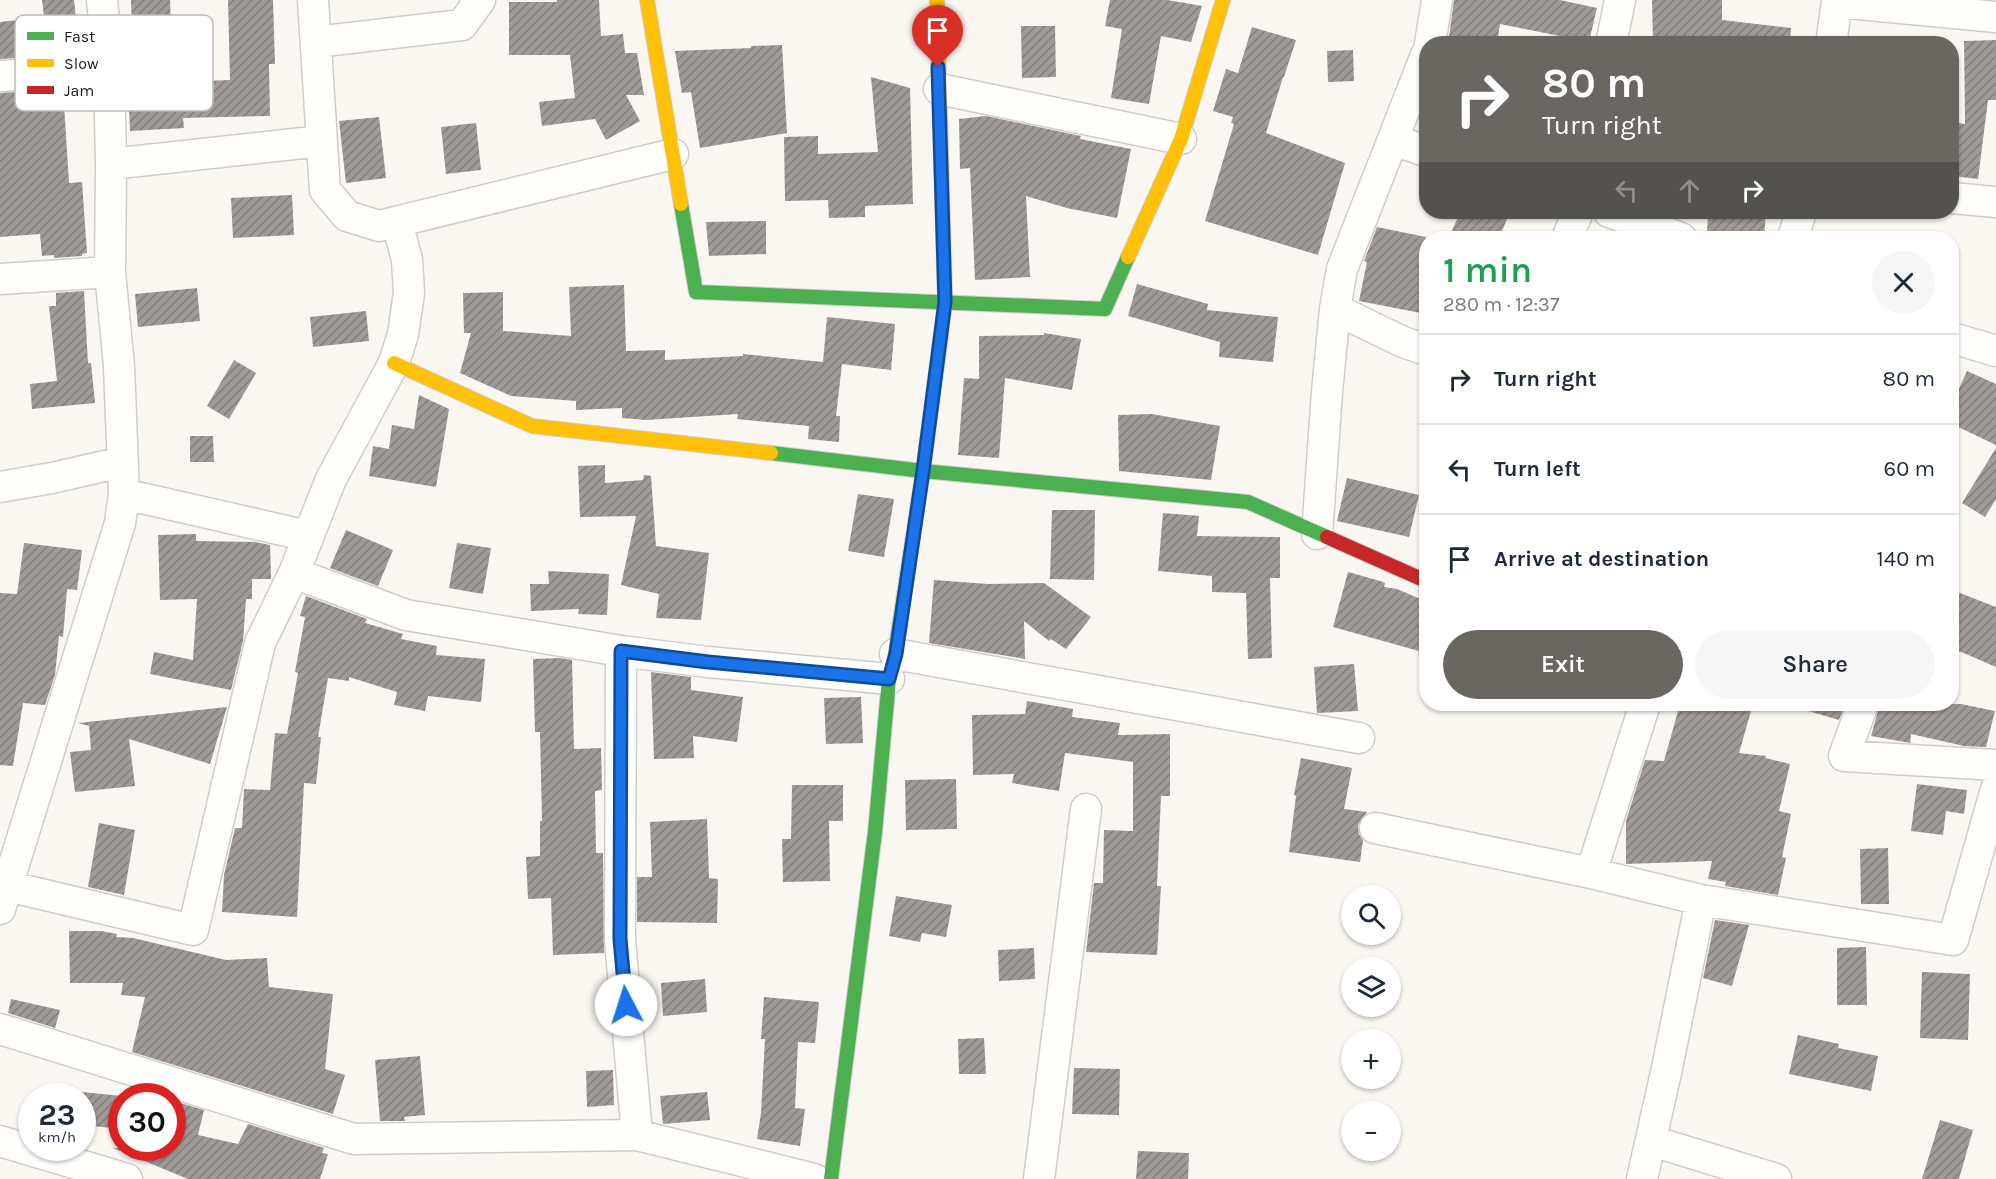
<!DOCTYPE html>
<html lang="en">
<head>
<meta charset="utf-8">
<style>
	:root { --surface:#fff; --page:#f6f6f7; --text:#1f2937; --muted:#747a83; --line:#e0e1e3; --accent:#6a6762 }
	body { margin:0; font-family:Karla,sans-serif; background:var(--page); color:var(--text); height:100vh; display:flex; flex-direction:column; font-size:22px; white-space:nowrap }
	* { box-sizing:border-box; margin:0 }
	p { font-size:20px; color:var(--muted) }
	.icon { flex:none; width:33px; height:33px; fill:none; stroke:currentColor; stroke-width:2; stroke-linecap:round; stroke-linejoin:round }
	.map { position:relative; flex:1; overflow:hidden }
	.drawer { position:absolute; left:1419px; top:231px; width:540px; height:480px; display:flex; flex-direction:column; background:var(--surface); border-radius:24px; box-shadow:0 2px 4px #0004 }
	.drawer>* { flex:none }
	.guide { position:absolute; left:1419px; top:36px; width:540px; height:183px; border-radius:24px; box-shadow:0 2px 4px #0004; background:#6a6762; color:#fff; overflow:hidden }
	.fabs { position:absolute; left:1341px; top:885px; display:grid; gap:12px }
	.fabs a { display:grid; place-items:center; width:60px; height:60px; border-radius:50%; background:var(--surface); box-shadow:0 2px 4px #0004; font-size:30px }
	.speed { position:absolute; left:18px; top:1083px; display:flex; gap:12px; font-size:30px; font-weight:700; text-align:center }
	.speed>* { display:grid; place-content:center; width:78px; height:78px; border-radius:50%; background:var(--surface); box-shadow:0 2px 4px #0004; line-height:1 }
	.speed small { font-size:15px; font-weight:400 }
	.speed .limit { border:9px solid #d22; background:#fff; color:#111 }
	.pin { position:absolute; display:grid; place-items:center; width:51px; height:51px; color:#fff; margin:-62px -26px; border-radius:50% 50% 50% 0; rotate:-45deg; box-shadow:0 0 6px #0007 }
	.pin .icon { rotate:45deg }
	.me { position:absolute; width:66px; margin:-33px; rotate:355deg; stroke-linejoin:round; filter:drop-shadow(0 0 4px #0008) }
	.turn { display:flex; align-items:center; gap:21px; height:126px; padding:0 24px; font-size:27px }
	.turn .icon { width:78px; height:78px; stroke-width:2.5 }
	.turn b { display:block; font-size:42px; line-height:51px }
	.lanes { display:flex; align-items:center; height:57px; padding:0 24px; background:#0003; justify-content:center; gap:30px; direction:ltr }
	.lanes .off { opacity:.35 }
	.round { display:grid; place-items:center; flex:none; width:63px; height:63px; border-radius:32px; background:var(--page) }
	.head { display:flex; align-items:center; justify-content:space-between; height:102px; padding:0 24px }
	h1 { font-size:36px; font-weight:600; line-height:45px; color:#1e9e55 }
	.action { display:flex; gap:12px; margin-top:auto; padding:12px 24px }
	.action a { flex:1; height:69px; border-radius:36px; background:var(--accent); color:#fff; font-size:24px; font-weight:600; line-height:69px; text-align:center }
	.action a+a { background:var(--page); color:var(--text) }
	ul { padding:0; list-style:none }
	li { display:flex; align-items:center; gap:18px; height:90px; padding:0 24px; border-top:2px solid var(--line) }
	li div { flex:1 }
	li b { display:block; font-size:22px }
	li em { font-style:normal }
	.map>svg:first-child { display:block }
	.building { fill:url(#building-hatch) }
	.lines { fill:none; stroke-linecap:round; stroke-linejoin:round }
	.street-casing { stroke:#d0cdc8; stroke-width:33 }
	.fast-casing { stroke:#d0cdc8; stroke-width:16 }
	.slow-casing { stroke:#d0cdc8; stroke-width:16 }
	.jam-casing { stroke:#d0cdc8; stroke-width:16 }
	.street { stroke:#fefefd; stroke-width:30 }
	.fast { stroke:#4caf50; stroke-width:14 }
	.slow { stroke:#ffc107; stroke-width:14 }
	.jam { stroke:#c62828; stroke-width:14 }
	.route-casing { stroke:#114b97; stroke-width:15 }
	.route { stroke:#1a73e8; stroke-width:10 }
	.key { fill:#fff; stroke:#bbbab8; stroke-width:1.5 }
	.key-label { font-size:16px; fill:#1d1a14 }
</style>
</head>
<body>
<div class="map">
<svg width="1996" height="1179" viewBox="0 0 1996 1179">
	<defs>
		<pattern id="building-hatch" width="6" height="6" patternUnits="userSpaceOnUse" patternTransform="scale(1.5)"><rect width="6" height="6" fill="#a09b98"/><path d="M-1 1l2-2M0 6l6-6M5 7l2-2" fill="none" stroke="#827e7b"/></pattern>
	</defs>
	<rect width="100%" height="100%" fill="#faf7f2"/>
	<path class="building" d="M42,0H74L80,54L0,59V22L44,17Z
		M131,0H170L173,82L230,80L228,0H273L275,64H269L270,116L183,118L184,128L130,131L128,84H134Z
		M557,0H599L601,36L623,34L625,53H637L644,95H626L640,121L606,140L595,119L542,126L539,102L575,98L570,55H509V2H557Z
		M1110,0H1167L1202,6L1191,42L1161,36L1149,104L1111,98L1122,29L1105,26Z
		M1454,0H1560L1597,8L1589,42L1500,24L1497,44H1448Z
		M1652,0H1722V20L1791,28L1790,44H1653Z
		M1021,26H1055L1056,77L1022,78Z
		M1252,27L1296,40L1284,77H1283L1266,133L1345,163L1318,255L1205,221L1234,124L1231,123L1233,117L1213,111L1226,69L1238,73Z
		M1996,40V100H1988L1978,179L1952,176V122L1965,124L1964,41Z
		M782,45L787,133L700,148L691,92L682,93L675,51L751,48V46Z
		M1353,50L1354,81L1328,82L1327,51Z
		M871,77L910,88L913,204L865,206V217L829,218L828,200L785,201L784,137L818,136V154L878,152Z
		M63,89L69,183L82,182L87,253L82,254V256L54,258V255L42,256L40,234L0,237V93Z
		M986,116L1081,136L1080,139L1131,149L1117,218L1067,208L1026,196L1030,277L975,280L970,168L960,169L959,119Z
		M379,117L386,178L346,183L339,121Z
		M476,123L481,170L446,174L441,127Z
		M292,195L294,235L233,238L231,198Z
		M1460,212H1510L1499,238H1449Z
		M1708,212H1766L1764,238L1707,233Z
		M766,221V254L709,256L706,222Z
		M1377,227L1426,237V314L1359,301L1367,262L1364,261Z
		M1137,284L1208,304L1207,310L1278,317L1273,362L1219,357L1220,342L1128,316Z
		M624,285L626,351L665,350V360L743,356V354L823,362L827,317L895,324L891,370L842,364L836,416H840L839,442L808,439L809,426L737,419L738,414L646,420L622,418V408L576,410V401L511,396L460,373L471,333H464L463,293L503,292V331L571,336L569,287Z
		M197,288L200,321L138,327L135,294Z
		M84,291L88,363H91L95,403L32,409L30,384L57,381L49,306H56V293Z
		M366,311L369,341L313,347L310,317Z
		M1044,333L1081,339L1072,390L1005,378L999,458L958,455L964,378L979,379V336L1044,335Z
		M234,360L256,373L229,419L207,406Z
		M1967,371L1996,384V445L1952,424V404Z
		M419,395L449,409L436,487L369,476L373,446L389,449L392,425L414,429Z
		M1152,414L1220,426L1211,480L1119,471L1118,415Z
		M190,436H213L214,462H190Z
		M1996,448V499L1985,517L1962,503Z
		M605,465V483L643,480L644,475L651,476L656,546L709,553L701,620L656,618L659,594L621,585L636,516L580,517L578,466Z
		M1347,478L1419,495L1409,537L1337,521Z
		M858,494L894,499L884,557L848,551Z
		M1052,510H1095L1094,580L1050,579Z
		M1163,513L1199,516L1197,536L1280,537V578H1270L1272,658L1248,659L1246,593L1212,592V576L1158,571Z
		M346,530L393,550L378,586L330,568Z
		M196,534V541L255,542L270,545L271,579H252V599H246L243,641L231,690L150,674L154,652L193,660L197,599L160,600L158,535Z
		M24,543L82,550L77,590L67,589L63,637L59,636L55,675L45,705L23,703L13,766L0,765V593L17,594Z
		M457,543L491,548L483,594L449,588Z
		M548,571L609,574L607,615L578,614L579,609L531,611L530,584H549Z
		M1348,572L1380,581L1385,583L1384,587L1397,589L1418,598L1426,599V653L1333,627Z
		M934,580L988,584L1044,583L1091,617L1066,649L1051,639L1049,641L1024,621L1025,659L929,643Z
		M1952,590L1996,607V667L1952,648Z
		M306,596L367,619L365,623L403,634L401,639L437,646L436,655L485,659L481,702L428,696L425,711L394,705L397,692L349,677V681L328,678L318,737H321L316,784L304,783L297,917L222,912L224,875L235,828H242L244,789L270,790L275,733L287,734L298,673L295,672L305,617L300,616Z
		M560,658L572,660L574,749L601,748L602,790L595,791L596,853H603L604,953L553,955L551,898L528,899L526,857L540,856V821H542L540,732H535L533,659Z
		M1354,664L1358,711L1317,713L1314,667Z
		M651,672L691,677V690L743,697L737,742L693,736L694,758L654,759Z
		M861,697L863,743L826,744L824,698Z
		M1027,701L1073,709L1072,717L1120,723L1118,735L1170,734V796H1161L1157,886H1161L1157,955L1086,952L1094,883H1103L1104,830L1133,831V762L1065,753L1059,791L1012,783L1014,774L973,775L972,715L1025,714Z
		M1680,704H1753L1739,753L1766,756L1765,758L1790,764L1779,811L1791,814L1782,857L1786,858L1778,895L1725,886L1726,882L1708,879L1712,861L1626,864V821L1645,760L1664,761Z
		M1806,704H1845L1839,720L1805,710Z
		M1880,704H1961L1995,711L1986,747L1964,746L1911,734L1910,743L1905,742L1871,736Z
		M227,707L210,764L129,739L135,786L75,792L70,752L91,750L89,726L78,723Z
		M1301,758L1352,768L1344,809L1367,812L1358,825L1359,834L1363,840L1360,862L1289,852L1296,796L1294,795Z
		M956,779L957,829L906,830L905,780Z
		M1917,784L1967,790L1964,814L1946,811L1943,835L1911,831Z
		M792,785H843V821H829L830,881L783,882L782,839H791Z
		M707,819L709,878L718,879L717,923L637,922V877H652L650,822Z
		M99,823L135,830L124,895L88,887Z
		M1888,848L1889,904H1861L1860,849Z
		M896,896L952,905L946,937L922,933L920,942L889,936Z
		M1715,920L1749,925L1732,986L1703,978Z
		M69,931H101L117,934L116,937L133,938L226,960L267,958L269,987L333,994L325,1069L345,1075L333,1114L132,1052L145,997L121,995L123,983H70Z
		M1866,947L1867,1005H1837V948Z
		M1034,948L1035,979L999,981L998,950Z
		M1922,972L1970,974L1968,1040L1920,1038Z
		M705,979L707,1012L663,1016L661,983Z
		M764,997L819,1002L815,1043L798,1042L795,1108L805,1109L800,1146L757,1139L761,1113L765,1039H761Z
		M11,999L60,1010L55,1028L8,1013Z
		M1798,1035L1839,1044L1838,1048L1878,1056L1871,1091L1789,1074Z
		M984,1038L986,1074H959L958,1039Z
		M420,1056L425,1115L404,1117L405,1121H380L375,1060Z
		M1074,1068L1120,1069L1119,1115L1072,1114Z
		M613,1070L614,1105L587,1107L586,1071Z
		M82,1092L122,1096V1129L82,1125Z
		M707,1092L710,1120L663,1124L660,1096Z
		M177,1102L204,1110L198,1135L238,1144L248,1124L324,1148L322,1153L328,1154L320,1179H188L113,1148H172V1121Z
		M1940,1120L1973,1130L1959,1179H1922Z
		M1138,1151L1189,1153L1188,1179H1136Z"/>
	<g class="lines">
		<defs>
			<path id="street" d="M313,0L325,190L347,216L379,226L673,154
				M1838,0L1837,2L1996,17
				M316,42L462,25L480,0
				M1430,44L1437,0
				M1611,44L1620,0
				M1831,44L1837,2
				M0,76L109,69
				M939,89L1181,139
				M1393,140L1426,151
				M111,164L321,141
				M1952,198L1996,202
				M1609,212L1681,238
				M1567,238L1578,212
				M1793,238L1801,212
				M0,279L110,272
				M1335,309L1403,342L1426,350
				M1952,338L1996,351
				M0,487L52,478L122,462
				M124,494L308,536
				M1317,534L1327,392L1335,309L1342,269L1426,55
				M294,573L406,615L621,651L708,662L889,679
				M621,651L620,940L637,1135
				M895,654L1359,738
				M1863,704L1844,756L1996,765
				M1375,828L1591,873L1701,900L1953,940L1996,789
				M1591,873L1645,704
				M7,886L193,930L260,643L294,573L331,479L394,363L403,334L409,293L407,260L397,222
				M0,909L120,523L124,494L119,366L110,272L111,164L109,69L102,0
				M0,1029L354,1139L637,1135L814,1179
				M0,1141L127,1179
				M1652,1141L1776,1179
				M1039,1179L1086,809
				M1642,1179L1667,1068L1701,900"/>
			<path id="fast" d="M681,204L696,292L1105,309L1128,257
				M771,453L923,471L1248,502L1327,537
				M831,1179L875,832L889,679L895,654L923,471L938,358"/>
			<path id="slow" d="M647,0L681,204
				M937,0L945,302L938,358
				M1128,257L1181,139L1223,0
				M394,363L532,426L771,453"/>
			<path id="jam" d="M1327,537L1426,581"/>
		</defs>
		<use href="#street" class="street-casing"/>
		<use href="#fast" class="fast-casing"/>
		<use href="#slow" class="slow-casing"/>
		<use href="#jam" class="jam-casing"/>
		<use href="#street" class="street"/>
		<use href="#fast" class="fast"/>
		<use href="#slow" class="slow"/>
		<use href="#jam" class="jam"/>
	</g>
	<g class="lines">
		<defs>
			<path id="route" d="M626,1005L620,939L621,651L708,662L889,679L896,654L923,471L945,302L938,67"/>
		</defs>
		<use href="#route" class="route-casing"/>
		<use href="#route" class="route"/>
	</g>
	<rect x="15" y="15" width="198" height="96" rx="9" class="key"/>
	<rect x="27" y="32" width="27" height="8" fill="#4caf50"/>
	<rect x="27" y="59" width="27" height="8" fill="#ffc107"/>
	<rect x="27" y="86" width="27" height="8" fill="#c62828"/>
	<g class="key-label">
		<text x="64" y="42">Fast</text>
		<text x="64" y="69">Slow</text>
		<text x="64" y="96">Jam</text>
	</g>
</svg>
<div class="fabs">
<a><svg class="icon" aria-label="search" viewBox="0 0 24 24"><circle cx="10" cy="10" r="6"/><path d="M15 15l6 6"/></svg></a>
<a><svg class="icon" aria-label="layers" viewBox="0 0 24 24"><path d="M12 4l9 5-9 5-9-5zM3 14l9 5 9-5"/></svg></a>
<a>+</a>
<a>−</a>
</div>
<div class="speed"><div>23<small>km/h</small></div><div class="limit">30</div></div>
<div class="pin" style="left:938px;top:67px;background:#d93025"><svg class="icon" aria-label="arrive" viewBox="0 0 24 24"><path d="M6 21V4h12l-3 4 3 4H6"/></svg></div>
<svg class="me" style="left:626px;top:1005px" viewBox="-20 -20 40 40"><circle r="19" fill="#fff"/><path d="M0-13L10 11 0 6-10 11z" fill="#1a73e8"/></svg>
<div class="guide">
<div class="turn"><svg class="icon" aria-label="right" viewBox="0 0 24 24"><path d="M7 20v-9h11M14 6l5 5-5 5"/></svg><div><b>80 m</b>Turn right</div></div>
<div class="lanes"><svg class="icon off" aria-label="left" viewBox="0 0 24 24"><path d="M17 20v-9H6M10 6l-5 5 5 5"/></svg><svg class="icon off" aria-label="ahead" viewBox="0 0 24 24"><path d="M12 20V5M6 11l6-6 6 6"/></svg><svg class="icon" aria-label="right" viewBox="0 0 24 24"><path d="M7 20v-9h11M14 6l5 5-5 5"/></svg></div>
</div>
<section class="drawer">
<div class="head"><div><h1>1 min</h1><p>280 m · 12:37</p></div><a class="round"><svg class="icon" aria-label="close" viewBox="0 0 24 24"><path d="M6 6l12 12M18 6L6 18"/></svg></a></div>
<ul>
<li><svg class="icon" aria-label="right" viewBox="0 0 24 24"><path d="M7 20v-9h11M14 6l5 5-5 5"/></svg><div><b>Turn right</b></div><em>80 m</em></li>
<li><svg class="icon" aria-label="left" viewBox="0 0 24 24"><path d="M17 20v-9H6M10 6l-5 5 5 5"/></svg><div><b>Turn left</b></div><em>60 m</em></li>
<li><svg class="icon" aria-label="arrive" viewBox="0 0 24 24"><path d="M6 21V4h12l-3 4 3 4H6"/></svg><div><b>Arrive at destination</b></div><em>140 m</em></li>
</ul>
<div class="action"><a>Exit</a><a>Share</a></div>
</section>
</div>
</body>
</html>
